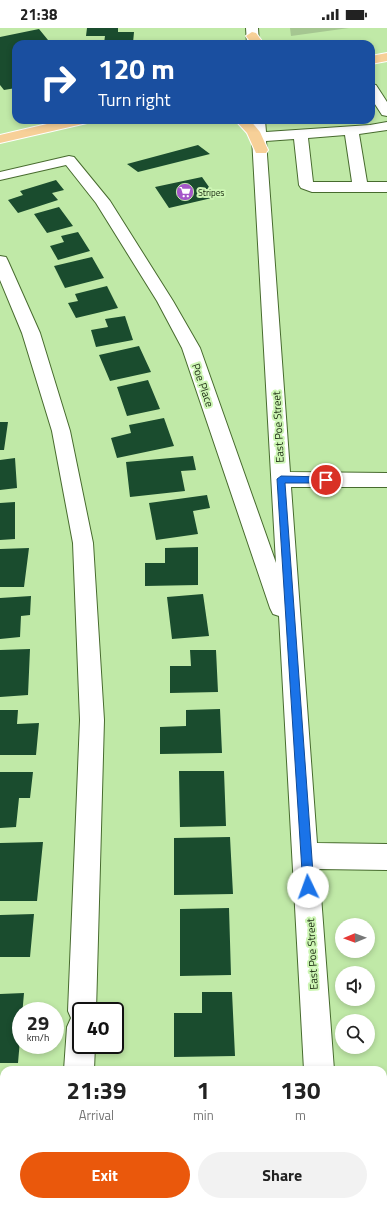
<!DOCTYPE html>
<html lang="en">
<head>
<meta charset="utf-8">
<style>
	:root { --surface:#fff; --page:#f2f2f2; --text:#222; --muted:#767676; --accent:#ea580c }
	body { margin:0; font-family:"Titillium Web",sans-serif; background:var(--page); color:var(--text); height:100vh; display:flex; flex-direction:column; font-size:15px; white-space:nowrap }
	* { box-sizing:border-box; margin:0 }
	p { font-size:13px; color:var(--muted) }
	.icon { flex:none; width:22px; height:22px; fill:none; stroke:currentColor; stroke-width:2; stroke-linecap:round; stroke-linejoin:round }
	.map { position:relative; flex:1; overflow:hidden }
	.side { position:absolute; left:0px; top:1038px; width:387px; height:140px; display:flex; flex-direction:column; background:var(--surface); border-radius:12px 12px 0 0; box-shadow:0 2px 6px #0003 }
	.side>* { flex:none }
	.banner { position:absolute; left:12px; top:12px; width:363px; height:84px; border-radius:12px; box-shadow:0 2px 6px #0003; background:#1a4fa0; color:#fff; overflow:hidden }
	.needle { width:26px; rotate:269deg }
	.fabs { position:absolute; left:335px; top:890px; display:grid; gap:8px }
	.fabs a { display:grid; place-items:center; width:40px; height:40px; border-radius:50%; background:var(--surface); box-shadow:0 2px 6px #0003; font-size:20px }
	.speed { position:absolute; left:12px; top:974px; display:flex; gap:8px; font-size:20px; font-weight:700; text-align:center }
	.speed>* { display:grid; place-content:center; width:52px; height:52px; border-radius:50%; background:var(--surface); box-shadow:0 2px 6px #0003; line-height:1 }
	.speed small { font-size:10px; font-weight:400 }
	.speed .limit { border:2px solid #111; border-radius:6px; background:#fff; color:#111 }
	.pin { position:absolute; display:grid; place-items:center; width:34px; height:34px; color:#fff; margin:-17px; border:2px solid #fff; border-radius:50%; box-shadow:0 1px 4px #0007 }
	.me { position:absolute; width:44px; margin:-22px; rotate:357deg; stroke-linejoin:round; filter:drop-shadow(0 0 3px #0008) }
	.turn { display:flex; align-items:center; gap:14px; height:84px; padding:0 20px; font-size:18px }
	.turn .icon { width:52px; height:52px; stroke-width:2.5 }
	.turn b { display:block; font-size:28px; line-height:34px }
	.eta { display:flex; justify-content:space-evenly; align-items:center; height:68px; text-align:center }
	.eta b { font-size:24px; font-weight:700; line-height:28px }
	.button { display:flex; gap:8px; margin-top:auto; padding:8px 20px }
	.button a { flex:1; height:46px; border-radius:24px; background:var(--accent); color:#fff; font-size:16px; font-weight:700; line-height:46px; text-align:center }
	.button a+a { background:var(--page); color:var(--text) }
	.status { display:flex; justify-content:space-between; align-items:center; height:28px; padding:0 20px; background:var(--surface); direction:ltr }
	.status svg { height:11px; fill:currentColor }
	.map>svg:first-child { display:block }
	.green { fill:#a5c691 }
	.building { fill:#1a4c2e }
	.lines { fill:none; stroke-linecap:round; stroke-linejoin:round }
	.minor-casing { stroke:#476b2e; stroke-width:2 }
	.major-casing { stroke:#fff; stroke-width:2 }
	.minor { fill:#fff; fill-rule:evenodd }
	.major { fill:#f7d098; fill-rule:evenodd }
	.route { fill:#1a73e8; stroke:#114b97 }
	.labels { text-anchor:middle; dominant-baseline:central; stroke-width:4; stroke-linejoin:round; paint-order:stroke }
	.far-poi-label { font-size:9px; fill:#1b2b11; stroke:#cdf6b4; text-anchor:start }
	.street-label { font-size:11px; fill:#1b2b11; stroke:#cdf6b4 }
</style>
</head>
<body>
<div class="status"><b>21:38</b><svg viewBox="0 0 49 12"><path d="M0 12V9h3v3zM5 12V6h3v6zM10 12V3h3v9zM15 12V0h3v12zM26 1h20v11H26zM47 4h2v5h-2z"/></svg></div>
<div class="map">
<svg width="387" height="1178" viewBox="0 0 387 1178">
	<rect width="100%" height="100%" fill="#c0e9a7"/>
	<path class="green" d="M290,0H349L291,8Z"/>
	<path class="building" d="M87,0H118V4H134L133,15H104L105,8H86Z
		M39,1L48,12L33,16H16V60L4,62L0,57V9Z
		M198,117L210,126L138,144L127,136Z
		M202,149L216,169L169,180L155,159Z
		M56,152L64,162L52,165L58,172L18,185L8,172L23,167L20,163Z
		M59,179L73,198L47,205L34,186Z
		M78,204L90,223L58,232L50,218L64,214L61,208Z
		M92,229L104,250L65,260L54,238Z
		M107,258L118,280L76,290L68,275L78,273L75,266Z
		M125,288L133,312L96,319L91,302L108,299L105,291Z
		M139,318L151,344L110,353L99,327Z
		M148,352L160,381L127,388L117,359Z
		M164,390L174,418L117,430L111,410L131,405L129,397Z
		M0,394H8L4,422H0Z
		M193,428L196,442L181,443L185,463L130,469L126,434Z
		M15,430L17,460L0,462V432Z
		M207,467L210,480L193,483L198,506L156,512L149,475Z
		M15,474V511L0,512V475Z
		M198,519V557L145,558V535H165V520Z
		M29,520L24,559H0V521Z
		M203,566L209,608L172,611L167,569Z
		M31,568L30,587L21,588L20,609L0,611V570Z
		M30,621L28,667L0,669V622Z
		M190,622H216L218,664L170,665V638H191Z
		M220,681L222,725L160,726V699L186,698V682Z
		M0,682H18L17,696L39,695L36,727H0Z
		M179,743H224L226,798L180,799Z
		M0,744H33L30,770H19L16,799L0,800Z
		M230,809L233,866L174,867V810Z
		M43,814L37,873H0V815Z
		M229,880L231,947L180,948V881Z
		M34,886L30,929H0V887Z
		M202,964H232L235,1028L174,1029V985H202Z
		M24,965L18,1035H0V966Z
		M0,1056H4V1130H0Z
		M178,1174H232V1178H178Z"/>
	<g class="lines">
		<defs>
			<path id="minor" d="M246,0H258L259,16H247Z
				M371,56L376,57L387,74V88L382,87L371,70Z
				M251,92H265L266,104L370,97L387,94V102L359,106L367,154H387V164H312L301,160L299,157L294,111L266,113L290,444L387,445V459H291L317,815L387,816V842L319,841L334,1042H304L279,588L273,586L270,580L182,320L157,273L96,175L66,137L0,152V144L69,128L74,129L110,173L173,273L200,320L276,535ZM345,107L352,154H313L308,110Z
				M0,228L6,229L8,233L40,305L70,403L93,515L104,692L96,983H81V1017H95L94,1042H64L67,999L71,990L68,983L80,692L73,515L52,403L22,305L0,252Z
				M57,1174H89V1178H57Z
				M311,1174H343V1178H311Z"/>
			<path id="major" d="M252,4L256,5L264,16H252L246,8Z
				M387,25V33L371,36V28Z
				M64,92H89L87,95L0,115V107Z
				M235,92H250L260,104L268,122L266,125H256L247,105Z"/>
		</defs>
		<use href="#minor" class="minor-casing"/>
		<use href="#major" class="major-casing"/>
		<use href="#minor" class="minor"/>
		<use href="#major" class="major"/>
	</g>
	<path class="route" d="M281,448L326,449L331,452L326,455H285L314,859L312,863L308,864L304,863L303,859L277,451Z"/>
	<defs>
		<symbol id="supermarket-disc" viewBox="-11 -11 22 22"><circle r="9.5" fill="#a557c9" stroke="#cdf6b4"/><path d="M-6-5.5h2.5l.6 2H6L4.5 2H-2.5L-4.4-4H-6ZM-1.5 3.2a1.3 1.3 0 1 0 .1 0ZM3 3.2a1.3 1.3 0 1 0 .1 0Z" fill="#fff"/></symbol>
	</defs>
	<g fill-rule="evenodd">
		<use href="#supermarket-disc" x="175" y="154" width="20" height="20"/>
	</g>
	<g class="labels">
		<g class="far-poi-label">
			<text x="198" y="164">Stripes</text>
		</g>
		<g class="street-label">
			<text transform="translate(203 357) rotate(71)">Poe Place</text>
			<text transform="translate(278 399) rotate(-93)">East Poe Street</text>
			<text transform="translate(312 926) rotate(-93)">East Poe Street</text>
		</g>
	</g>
</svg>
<div class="fabs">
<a><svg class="needle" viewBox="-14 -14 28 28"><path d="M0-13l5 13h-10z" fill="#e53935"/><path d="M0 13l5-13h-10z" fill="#767676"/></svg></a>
<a><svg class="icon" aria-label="sound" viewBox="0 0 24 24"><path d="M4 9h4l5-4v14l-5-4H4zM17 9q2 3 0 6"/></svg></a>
<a><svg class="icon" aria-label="search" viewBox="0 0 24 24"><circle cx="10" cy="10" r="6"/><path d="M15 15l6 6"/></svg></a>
</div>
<div class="speed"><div>29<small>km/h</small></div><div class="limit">40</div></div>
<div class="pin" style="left:326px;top:452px;background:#d93025"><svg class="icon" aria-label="arrive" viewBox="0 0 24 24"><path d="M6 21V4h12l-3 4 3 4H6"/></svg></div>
<svg class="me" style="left:308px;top:859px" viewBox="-20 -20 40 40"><circle r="19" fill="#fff"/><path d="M0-13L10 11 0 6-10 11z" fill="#1a73e8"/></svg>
<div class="banner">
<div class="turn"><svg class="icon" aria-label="right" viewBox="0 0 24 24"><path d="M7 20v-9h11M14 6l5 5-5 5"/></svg><div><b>120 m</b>Turn right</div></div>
</div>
<section class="side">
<div class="eta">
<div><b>21:39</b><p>Arrival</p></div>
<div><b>1</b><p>min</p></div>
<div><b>130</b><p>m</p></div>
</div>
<div class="button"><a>Exit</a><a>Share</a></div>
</section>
</div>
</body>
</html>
